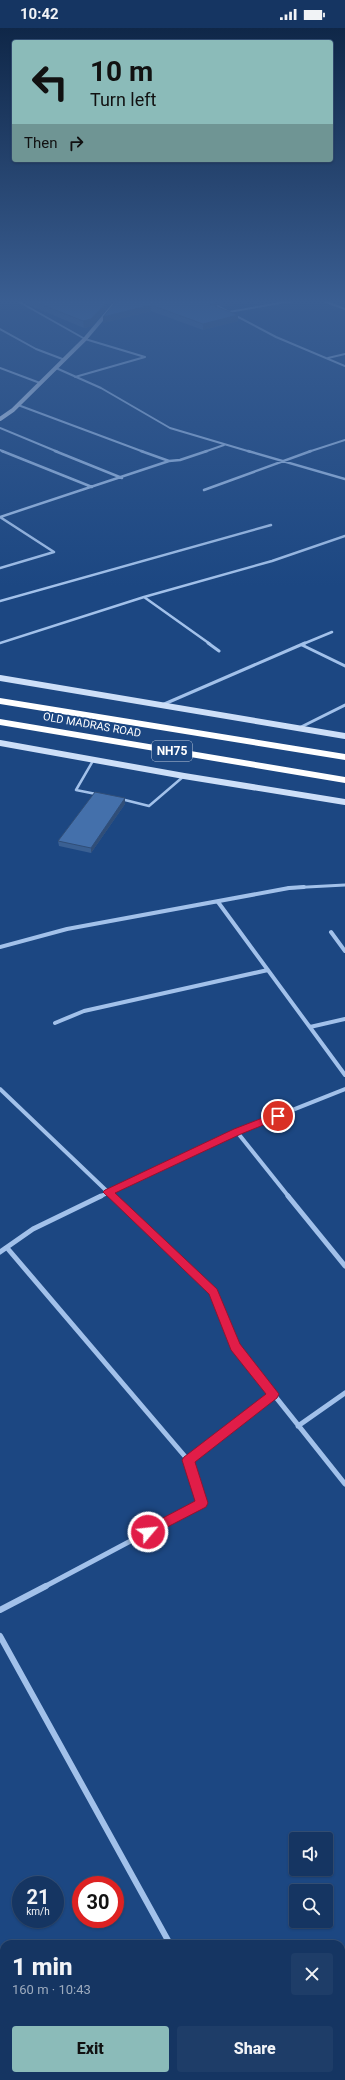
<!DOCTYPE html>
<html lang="en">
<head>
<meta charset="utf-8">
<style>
	:root { --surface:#153562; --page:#1e3d68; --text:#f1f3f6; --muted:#9dabbe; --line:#345077; --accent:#8bbbb9 }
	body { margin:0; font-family:Roboto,sans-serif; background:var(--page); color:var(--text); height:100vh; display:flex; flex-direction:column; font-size:15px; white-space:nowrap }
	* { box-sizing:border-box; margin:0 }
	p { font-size:13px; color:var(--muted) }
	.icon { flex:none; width:22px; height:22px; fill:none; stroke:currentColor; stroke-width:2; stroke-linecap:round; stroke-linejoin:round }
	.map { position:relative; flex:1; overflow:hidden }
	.drawer { position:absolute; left:0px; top:1912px; width:345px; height:140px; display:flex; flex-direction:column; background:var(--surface); border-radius:12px 12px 0 0; box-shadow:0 1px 3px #0004,0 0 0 1px var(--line) }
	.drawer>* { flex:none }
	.top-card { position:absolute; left:12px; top:12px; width:321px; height:122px; border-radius:4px; box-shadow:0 1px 3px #0004,0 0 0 1px var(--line); background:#8bbbb9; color:#111; overflow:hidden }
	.buttons { position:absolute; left:289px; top:1804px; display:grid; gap:8px }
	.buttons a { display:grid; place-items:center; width:44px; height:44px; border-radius:4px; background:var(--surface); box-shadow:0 1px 3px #0004,0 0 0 1px var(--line); font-size:20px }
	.speed { position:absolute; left:12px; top:1848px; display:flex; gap:8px; font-size:20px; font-weight:700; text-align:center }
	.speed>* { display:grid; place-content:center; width:52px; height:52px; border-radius:50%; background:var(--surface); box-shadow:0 1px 3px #0004,0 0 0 1px var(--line); line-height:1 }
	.speed small { font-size:10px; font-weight:400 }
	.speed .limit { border:6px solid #d22; background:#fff; color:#111 }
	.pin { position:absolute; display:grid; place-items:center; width:34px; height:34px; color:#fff; margin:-17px; border:2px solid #fff; border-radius:50%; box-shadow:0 1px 4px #0007 }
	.me { position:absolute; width:44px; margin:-22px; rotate:62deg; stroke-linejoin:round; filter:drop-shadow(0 0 3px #0008) }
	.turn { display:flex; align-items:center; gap:14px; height:84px; padding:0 12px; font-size:18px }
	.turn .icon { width:52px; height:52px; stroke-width:2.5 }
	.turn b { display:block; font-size:28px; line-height:34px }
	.then { display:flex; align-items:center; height:38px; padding:0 12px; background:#0003; gap:8px; font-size:15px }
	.round { display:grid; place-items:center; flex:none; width:42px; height:42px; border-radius:4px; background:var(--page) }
	.headline { display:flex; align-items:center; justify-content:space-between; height:68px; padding:0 12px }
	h1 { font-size:24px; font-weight:800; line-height:30px }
	.cta { display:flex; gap:8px; margin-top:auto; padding:8px 12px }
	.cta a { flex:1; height:46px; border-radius:4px; background:var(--accent); color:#111; font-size:16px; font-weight:800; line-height:46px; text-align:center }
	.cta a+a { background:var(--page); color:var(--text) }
	.status { display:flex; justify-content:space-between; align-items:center; height:28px; padding:0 20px; background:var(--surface); direction:ltr }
	.status svg { height:11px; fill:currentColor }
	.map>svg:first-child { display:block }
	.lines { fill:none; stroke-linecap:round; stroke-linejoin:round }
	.lane { stroke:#a2c1ea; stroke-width:2.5 }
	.street-far5 { stroke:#a2c1ea; stroke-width:2 }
	.street-far4 { stroke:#a2c1ea; stroke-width:2.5 }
	.street-far3 { stroke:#a2c1ea; stroke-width:3 }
	.street-far2 { stroke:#a2c1ea; stroke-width:4 }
	.street-far1 { stroke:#a2c1ea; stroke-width:5 }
	.street { stroke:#a2c1ea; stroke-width:6 }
	.secondary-far1 { stroke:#cddff8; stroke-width:4 }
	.secondary { stroke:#cddff8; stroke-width:6 }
	.highway { fill:#fff; fill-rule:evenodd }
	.wall { fill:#3a6093 }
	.shaded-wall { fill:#304e78 }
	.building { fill:#4470ab; stroke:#304e78 }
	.route { fill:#e11d48; stroke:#92132f }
	.labels { text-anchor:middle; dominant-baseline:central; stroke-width:3.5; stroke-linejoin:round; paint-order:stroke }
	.far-street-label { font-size:11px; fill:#fff; stroke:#1c4782 }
	.shield { fill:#1c4782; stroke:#bbc8da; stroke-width:1 }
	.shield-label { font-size:12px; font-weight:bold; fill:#fff }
</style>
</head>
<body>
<div class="status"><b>10:42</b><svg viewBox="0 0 49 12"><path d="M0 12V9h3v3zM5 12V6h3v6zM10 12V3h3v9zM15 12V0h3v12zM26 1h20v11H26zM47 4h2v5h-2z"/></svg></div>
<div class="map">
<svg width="345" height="2052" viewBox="0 0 345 2052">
	<rect width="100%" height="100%" fill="#1c4782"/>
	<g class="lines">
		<path class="lane" d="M94,731L76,762L96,766
			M121,771L149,778L184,748"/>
		<path class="street-far5" d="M14,271L85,311L145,329L75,349
			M204,271L276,309L345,338
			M318,271L345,281
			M229,284L303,271
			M0,301L36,321L65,332
			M328,330L345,326
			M0,340L40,355
			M56,340L101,360L170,400L251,424
			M18,377L144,424
			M0,400L58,424
			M0,422L4,424
			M204,424L224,417
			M308,424L345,412"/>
		<path class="street-far4" d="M2,423L92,459
			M55,423L122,450
			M141,423L169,433
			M248,423L345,451
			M204,462L311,423
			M0,489L169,433L180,432L207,423
			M0,489L54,524L0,540
			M144,569L210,616
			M0,573L271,497
			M0,615L144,569L272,533L345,508
			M303,616L332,604"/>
		<path class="street-far3" d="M208,615L219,623
			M302,617L345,638
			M162,677L305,615
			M299,700L345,677
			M288,860L345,857"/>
		<path class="street-far2" d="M218,874L345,1047
			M331,904L345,923
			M0,919L67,901L289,860L304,859
			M55,995L84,983L268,942
			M310,999L345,991
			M0,1061L113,1169
			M237,1104L289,1169
			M99,1169L237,1104L345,1061"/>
		<path class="street-far1" d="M112,1168L213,1264L235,1318L345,1456
			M288,1168L345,1238
			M8,1221L188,1432
			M0,1224L33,1201L101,1168
			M298,1398L345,1365
			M44,1559L202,1475L188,1432L273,1366"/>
		<path class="street" d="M0,1582L46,1558
			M0,1608L170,1916
			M341,1992L345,1990
			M242,2048L244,2052L251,2048"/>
		<path class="secondary-far1" d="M0,391L13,382L85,311L119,271"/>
		<path class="secondary" d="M0,650L345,708
			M0,715L184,748L345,774"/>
		<path class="highway" d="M0,670L345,726V732L0,676Z
			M0,691L345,749V755L0,697Z"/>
	</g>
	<path class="wall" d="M24,271H115L110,276L107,274V280L92,298L84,300L36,280L24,274Z
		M118,271H260L224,279L217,275V279L238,293L203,302L151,283L103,295V289Z
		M125,770V776L91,825L59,818L58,813Z"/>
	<path class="shaded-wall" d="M110,271H115L110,276Z
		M233,271H260L224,279L225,273Z
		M107,274V280L92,298L84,300L83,293Z
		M217,275V281L210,276Z
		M151,277V283L103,295V289Z
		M238,287V293L203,302V296Z
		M125,770V776L91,825V820Z"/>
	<path class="building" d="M30,271H100L107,274L91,291L83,293L35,274Z
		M118,271H210L217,275L210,276L212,277L238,287L203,296L151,277L103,289Z
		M221,271H233L225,273Z
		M95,764L125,770L91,820L58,813Z"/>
	<linearGradient id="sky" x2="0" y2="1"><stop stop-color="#0f2748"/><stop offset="0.49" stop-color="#3a5e92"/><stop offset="1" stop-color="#3a5e92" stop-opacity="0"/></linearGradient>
	<rect width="345" height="558" fill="url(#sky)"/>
	<path class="route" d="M278,1084L283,1088L281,1090L241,1106L115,1165L217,1261L240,1316L279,1366L277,1370L195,1434L208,1475L206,1479L148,1509L144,1508L142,1504L144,1500L195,1473L182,1432L184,1429L266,1366L231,1322L209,1266L103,1164L105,1162L234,1101Z"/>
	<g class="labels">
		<g class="far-street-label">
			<text transform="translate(92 697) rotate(10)">OLD MADRAS ROAD</text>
		</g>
		<rect class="shield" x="152" y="713" width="40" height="20" rx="3"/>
		<g class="shield-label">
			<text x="172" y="723">NH75</text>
		</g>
	</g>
</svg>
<div class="buttons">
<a><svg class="icon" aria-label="sound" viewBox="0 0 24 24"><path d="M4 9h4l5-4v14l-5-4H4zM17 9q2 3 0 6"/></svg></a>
<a><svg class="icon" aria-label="search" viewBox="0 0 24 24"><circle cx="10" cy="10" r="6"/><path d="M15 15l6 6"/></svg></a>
</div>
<div class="speed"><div>21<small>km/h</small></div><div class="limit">30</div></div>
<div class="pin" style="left:278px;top:1088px;background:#d93025"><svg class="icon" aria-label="arrive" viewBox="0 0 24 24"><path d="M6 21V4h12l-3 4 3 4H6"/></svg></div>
<svg class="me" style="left:148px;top:1504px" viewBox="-20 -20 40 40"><circle r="17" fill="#e11d48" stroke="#fff" stroke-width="3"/><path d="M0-11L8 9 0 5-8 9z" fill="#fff"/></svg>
<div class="top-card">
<div class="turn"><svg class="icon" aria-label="left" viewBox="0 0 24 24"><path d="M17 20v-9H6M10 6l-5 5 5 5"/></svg><div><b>10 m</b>Turn left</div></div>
<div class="then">Then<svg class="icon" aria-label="right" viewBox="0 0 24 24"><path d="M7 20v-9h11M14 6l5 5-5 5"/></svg></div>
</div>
<section class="drawer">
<div class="headline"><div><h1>1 min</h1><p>160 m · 10:43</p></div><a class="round"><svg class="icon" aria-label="close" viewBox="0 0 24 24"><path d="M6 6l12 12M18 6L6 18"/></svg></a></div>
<div class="cta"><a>Exit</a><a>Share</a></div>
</section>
</div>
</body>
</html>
